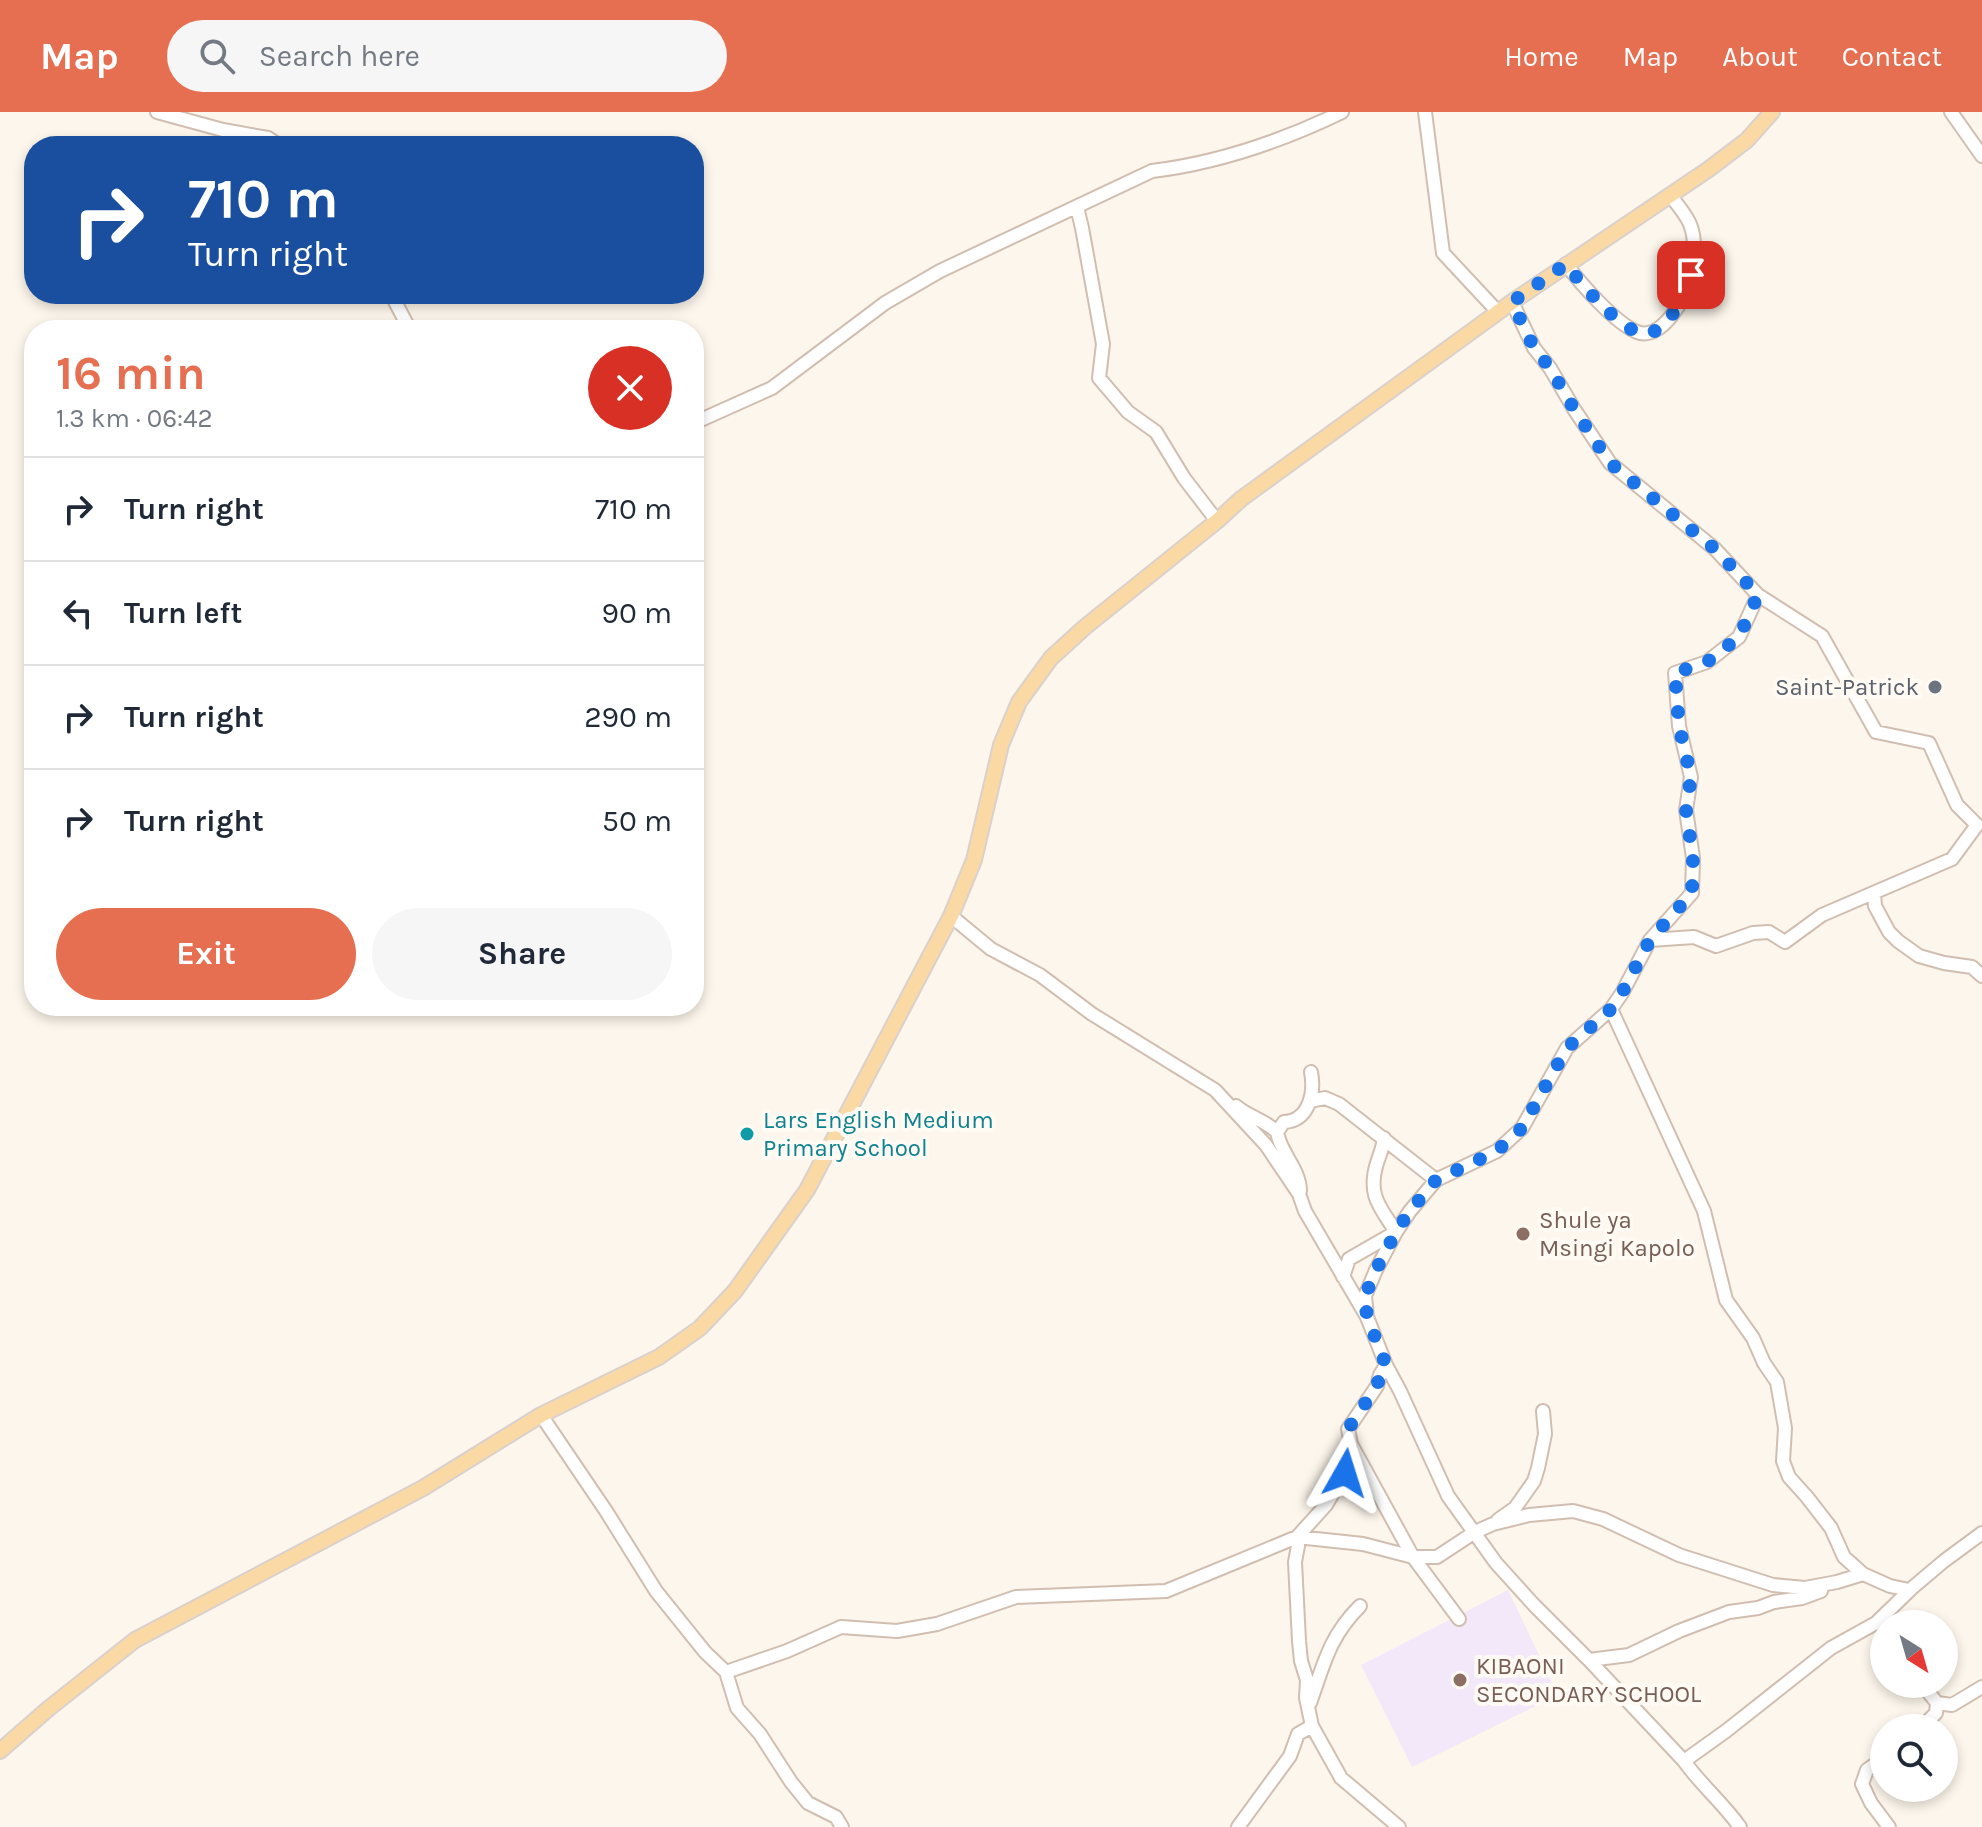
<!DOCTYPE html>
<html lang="en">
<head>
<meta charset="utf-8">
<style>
	:root { --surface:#fff; --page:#f6f6f7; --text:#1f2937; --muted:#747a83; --line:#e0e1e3; --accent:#e76f51 }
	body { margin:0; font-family:Karla,sans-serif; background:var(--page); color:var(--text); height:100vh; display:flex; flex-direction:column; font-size:30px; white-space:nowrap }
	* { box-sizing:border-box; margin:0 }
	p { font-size:26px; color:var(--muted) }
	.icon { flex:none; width:44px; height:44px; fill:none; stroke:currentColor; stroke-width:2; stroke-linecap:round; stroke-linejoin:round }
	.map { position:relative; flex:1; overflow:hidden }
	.panel { position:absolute; left:24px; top:208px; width:680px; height:696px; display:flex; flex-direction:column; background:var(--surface); border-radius:32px; box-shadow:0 4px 12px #0003 }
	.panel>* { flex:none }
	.guide { position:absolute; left:24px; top:24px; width:680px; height:168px; border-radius:32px; box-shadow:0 4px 12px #0003; background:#1a4fa0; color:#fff; overflow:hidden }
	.needle { width:52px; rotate:143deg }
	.tools { position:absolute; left:1870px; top:1498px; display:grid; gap:16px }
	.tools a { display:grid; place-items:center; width:88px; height:88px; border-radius:50%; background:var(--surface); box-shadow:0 4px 12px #0003; font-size:40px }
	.pin { position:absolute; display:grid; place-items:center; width:68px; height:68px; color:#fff; margin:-34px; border-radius:16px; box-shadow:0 4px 12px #0006 }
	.me { position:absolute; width:88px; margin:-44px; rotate:6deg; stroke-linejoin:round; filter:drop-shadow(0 0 6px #0008) }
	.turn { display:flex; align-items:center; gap:28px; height:168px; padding:0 32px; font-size:36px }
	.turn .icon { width:104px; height:104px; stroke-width:2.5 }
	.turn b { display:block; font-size:56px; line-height:68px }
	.round { display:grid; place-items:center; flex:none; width:84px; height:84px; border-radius:42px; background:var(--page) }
	.summary { display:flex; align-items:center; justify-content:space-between; height:136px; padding:0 32px }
	h1 { font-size:48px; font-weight:700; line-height:60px; color:var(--accent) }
	.primary-button { display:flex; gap:16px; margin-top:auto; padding:16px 32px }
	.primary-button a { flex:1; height:92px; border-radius:48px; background:var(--accent); color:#fff; font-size:32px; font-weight:700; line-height:92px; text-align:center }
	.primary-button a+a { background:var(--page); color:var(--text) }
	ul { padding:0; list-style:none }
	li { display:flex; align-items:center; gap:24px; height:104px; padding:0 32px; border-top:2px solid var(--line) }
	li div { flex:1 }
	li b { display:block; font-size:30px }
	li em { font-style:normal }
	header { display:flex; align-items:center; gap:48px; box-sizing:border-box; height:112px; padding:0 40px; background:var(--accent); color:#fff }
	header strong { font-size:38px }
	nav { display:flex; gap:44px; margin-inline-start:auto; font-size:28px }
	.search { width:560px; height:72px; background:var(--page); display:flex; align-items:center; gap:20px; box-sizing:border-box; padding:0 28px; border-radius:44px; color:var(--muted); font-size:30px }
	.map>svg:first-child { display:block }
	.education { fill:#f3e8fa }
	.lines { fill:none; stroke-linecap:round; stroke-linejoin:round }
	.minor-casing { stroke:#d1beb0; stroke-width:16 }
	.major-casing { stroke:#dad1cd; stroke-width:18 }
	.minor { stroke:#fff; stroke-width:12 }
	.major { stroke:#fbd9a5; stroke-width:14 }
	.route { stroke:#1a73e8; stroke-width:14; stroke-dasharray:0 25.2 }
	.worship-dot { fill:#6b7280; stroke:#fffaf3; stroke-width:3 }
	.culture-dot { fill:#0f9aa8; stroke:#fffaf3; stroke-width:3 }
	.education-dot { fill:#8d6e63; stroke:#fffaf3; stroke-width:3 }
	.labels { text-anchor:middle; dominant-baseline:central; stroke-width:8; stroke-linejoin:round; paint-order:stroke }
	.worship-label { font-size:24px; fill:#5b616d; stroke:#fffaf3; text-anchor:end }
	.culture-label { font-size:24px; fill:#0d838f; stroke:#fffaf3; text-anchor:start }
	.education-label { font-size:24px; fill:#785e54; stroke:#fffaf3; text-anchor:start }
</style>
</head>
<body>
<header>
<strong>Map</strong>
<div class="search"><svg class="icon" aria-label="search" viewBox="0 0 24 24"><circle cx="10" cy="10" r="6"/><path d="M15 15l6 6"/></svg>Search here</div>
<nav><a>Home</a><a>Map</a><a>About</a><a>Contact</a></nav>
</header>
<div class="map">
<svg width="1982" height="1715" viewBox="0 0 1982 1715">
	<rect width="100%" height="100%" fill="#fdf6ec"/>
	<path class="education" d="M1508,1478L1558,1583L1412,1655L1361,1553Z"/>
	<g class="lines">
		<defs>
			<path id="minor" d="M157,0L223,18L268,26L280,34
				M1425,0L1443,141L1498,200
				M1951,0L1982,44
				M1077,95L1082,116L1103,232L1099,266L1128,300L1156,320L1184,366L1217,409
				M1566,152C1580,171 1615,211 1637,220C1662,230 1687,184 1691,164C1694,150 1696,129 1691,115C1688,104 1677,93 1671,84
				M391,182L410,218
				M1512,190L1534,236L1550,256L1574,297L1610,351L1715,437L1758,483L1822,524L1876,620L1929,631L1957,693L1977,713L1952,747L1822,803L1785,830L1769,820L1753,821L1716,834L1694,825L1650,828
				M694,311L772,276L885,191L940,159L1152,59C1218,51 1282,29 1342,0
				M1874,781L1875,794L1889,820L1898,829L1919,844L1944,851L1972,855L1982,864
				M951,804L991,837L1040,863L1092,902L1215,978L1266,1033L1299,1082L1305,1099L1367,1205L1365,1184L1376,1158L1396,1120L1410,1099L1436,1068L1497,1039L1522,1016L1567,936L1611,897L1622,881L1650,828L1692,781L1693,746L1686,698L1691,665L1679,614L1675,561L1707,550L1739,525L1758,483
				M1611,897L1704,1099L1726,1188L1753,1226L1764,1251L1777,1270L1785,1316L1783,1349L1789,1365L1807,1385L1831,1416L1844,1445L1863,1462
				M1310,989L1325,986L1339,992L1436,1068
				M1236,994C1249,1005 1265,1008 1277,1020
				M1300,1079C1300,1057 1280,1041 1277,1020L1284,1010C1309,1009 1315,981 1311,960
				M1343,1165L1349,1147L1396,1120C1380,1095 1367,1083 1377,1051C1380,1042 1383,1035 1384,1026
				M1367,1205L1386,1253L1400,1279L1448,1384L1496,1451L1534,1493L1589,1548L1684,1649L1726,1619L1831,1536L1876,1511L1912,1476L1944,1449L1982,1421
				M541,1303L606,1399L656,1479L705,1540L726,1560L787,1539L841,1515L897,1519L937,1512L1016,1485L1166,1479L1297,1425L1326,1393L1345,1361L1351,1332L1348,1317L1377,1274L1380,1263L1386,1253
				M1351,1332L1413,1445L1459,1507
				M1498,1408L1515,1396L1534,1369L1538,1356L1545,1322L1543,1299
				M1589,1548L1629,1543L1679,1519L1729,1500L1758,1496L1774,1490L1802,1486L1821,1479
				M726,1560L737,1596L760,1622L791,1670L808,1691L836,1705L842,1715
				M1922,1572L1937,1591L1952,1593L1982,1575
				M1310,1591C1324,1552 1329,1525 1360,1494
				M1312,1614L1341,1666L1399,1715
				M1921,1616L1936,1601L1937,1591
				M1884,1646L1867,1658L1862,1672L1871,1691L1889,1715
				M1684,1649C1701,1673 1723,1691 1740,1715
				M1238,1715L1290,1644L1298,1622L1312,1614L1306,1586L1307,1568L1301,1549L1299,1529L1295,1450L1298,1434L1297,1425L1363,1432L1413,1445H1437L1475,1420L1493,1412L1529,1403L1573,1399L1603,1407L1679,1443L1773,1473L1805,1476L1837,1470L1863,1462L1890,1474L1909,1478"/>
			<path id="major" d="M0,1639L48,1597L135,1528L423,1376L541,1303L659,1245L700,1216L735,1179L807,1078L951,804L974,748L1001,633L1019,590L1051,546L1085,515L1217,409L1241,387L1512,190L1709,57L1747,28L1772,0"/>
		</defs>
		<use href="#minor" class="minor-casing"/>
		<use href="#major" class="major-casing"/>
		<use href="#minor" class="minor"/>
		<use href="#major" class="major"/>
	</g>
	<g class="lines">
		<path class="route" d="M1345,1361L1351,1332L1348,1317L1377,1274L1380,1263L1386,1253L1367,1205L1365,1184L1376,1158L1396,1120L1410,1099L1436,1068L1497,1039L1522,1016L1567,936L1611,897L1622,881L1650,828L1692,781L1693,746L1686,698L1691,665L1679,614L1675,561L1707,550L1739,525L1758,483L1715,437L1610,351L1574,297L1550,256L1534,236L1512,190L1566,152C1580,171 1616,212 1637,220C1663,231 1686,183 1691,163"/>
	</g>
	<circle class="worship-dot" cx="1935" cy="575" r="8"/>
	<circle class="culture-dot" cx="747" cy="1022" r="8"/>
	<g class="education-dot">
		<circle cx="1523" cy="1122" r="8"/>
		<circle cx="1460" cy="1568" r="8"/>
	</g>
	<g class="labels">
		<g class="worship-label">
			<text x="1919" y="575">Saint-Patrick</text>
		</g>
		<g class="culture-label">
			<text x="763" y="1008">Lars English Medium<tspan x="763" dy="28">Primary School</tspan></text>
		</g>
		<g class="education-label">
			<text x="1539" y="1108">Shule ya<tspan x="1539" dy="28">Msingi Kapolo</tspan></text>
			<text x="1476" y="1554">KIBAONI<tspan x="1476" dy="28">SECONDARY SCHOOL</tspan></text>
		</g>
	</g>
</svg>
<div class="tools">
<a><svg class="needle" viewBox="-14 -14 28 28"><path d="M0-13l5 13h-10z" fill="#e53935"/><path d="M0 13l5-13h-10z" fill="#747a83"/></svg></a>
<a><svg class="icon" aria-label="search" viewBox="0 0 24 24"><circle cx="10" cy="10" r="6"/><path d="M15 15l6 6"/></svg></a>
</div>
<div class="pin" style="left:1691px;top:163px;background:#d93025"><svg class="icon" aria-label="arrive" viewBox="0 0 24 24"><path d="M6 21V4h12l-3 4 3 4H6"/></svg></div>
<svg class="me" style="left:1345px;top:1361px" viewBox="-20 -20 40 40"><path d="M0-17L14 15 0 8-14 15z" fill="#1a73e8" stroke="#fff" stroke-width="4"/></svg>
<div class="guide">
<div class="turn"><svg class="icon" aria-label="right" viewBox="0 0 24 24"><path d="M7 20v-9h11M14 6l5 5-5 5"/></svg><div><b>710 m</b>Turn right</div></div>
</div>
<section class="panel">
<div class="summary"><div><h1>16 min</h1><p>1.3 km · 06:42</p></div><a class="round" style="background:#d93025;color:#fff"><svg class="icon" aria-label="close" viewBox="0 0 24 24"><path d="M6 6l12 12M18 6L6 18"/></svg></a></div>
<ul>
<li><svg class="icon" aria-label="right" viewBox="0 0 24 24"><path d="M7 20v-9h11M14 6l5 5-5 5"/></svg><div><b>Turn right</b></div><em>710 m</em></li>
<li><svg class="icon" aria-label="left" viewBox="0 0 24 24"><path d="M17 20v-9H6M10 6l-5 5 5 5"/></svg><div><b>Turn left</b></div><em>90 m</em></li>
<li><svg class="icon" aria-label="right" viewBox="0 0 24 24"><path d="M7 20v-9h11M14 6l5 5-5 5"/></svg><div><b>Turn right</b></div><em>290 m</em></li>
<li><svg class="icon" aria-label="right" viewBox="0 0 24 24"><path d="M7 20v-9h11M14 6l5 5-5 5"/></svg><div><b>Turn right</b></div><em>50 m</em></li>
</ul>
<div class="primary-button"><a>Exit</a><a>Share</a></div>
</section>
</div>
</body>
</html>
